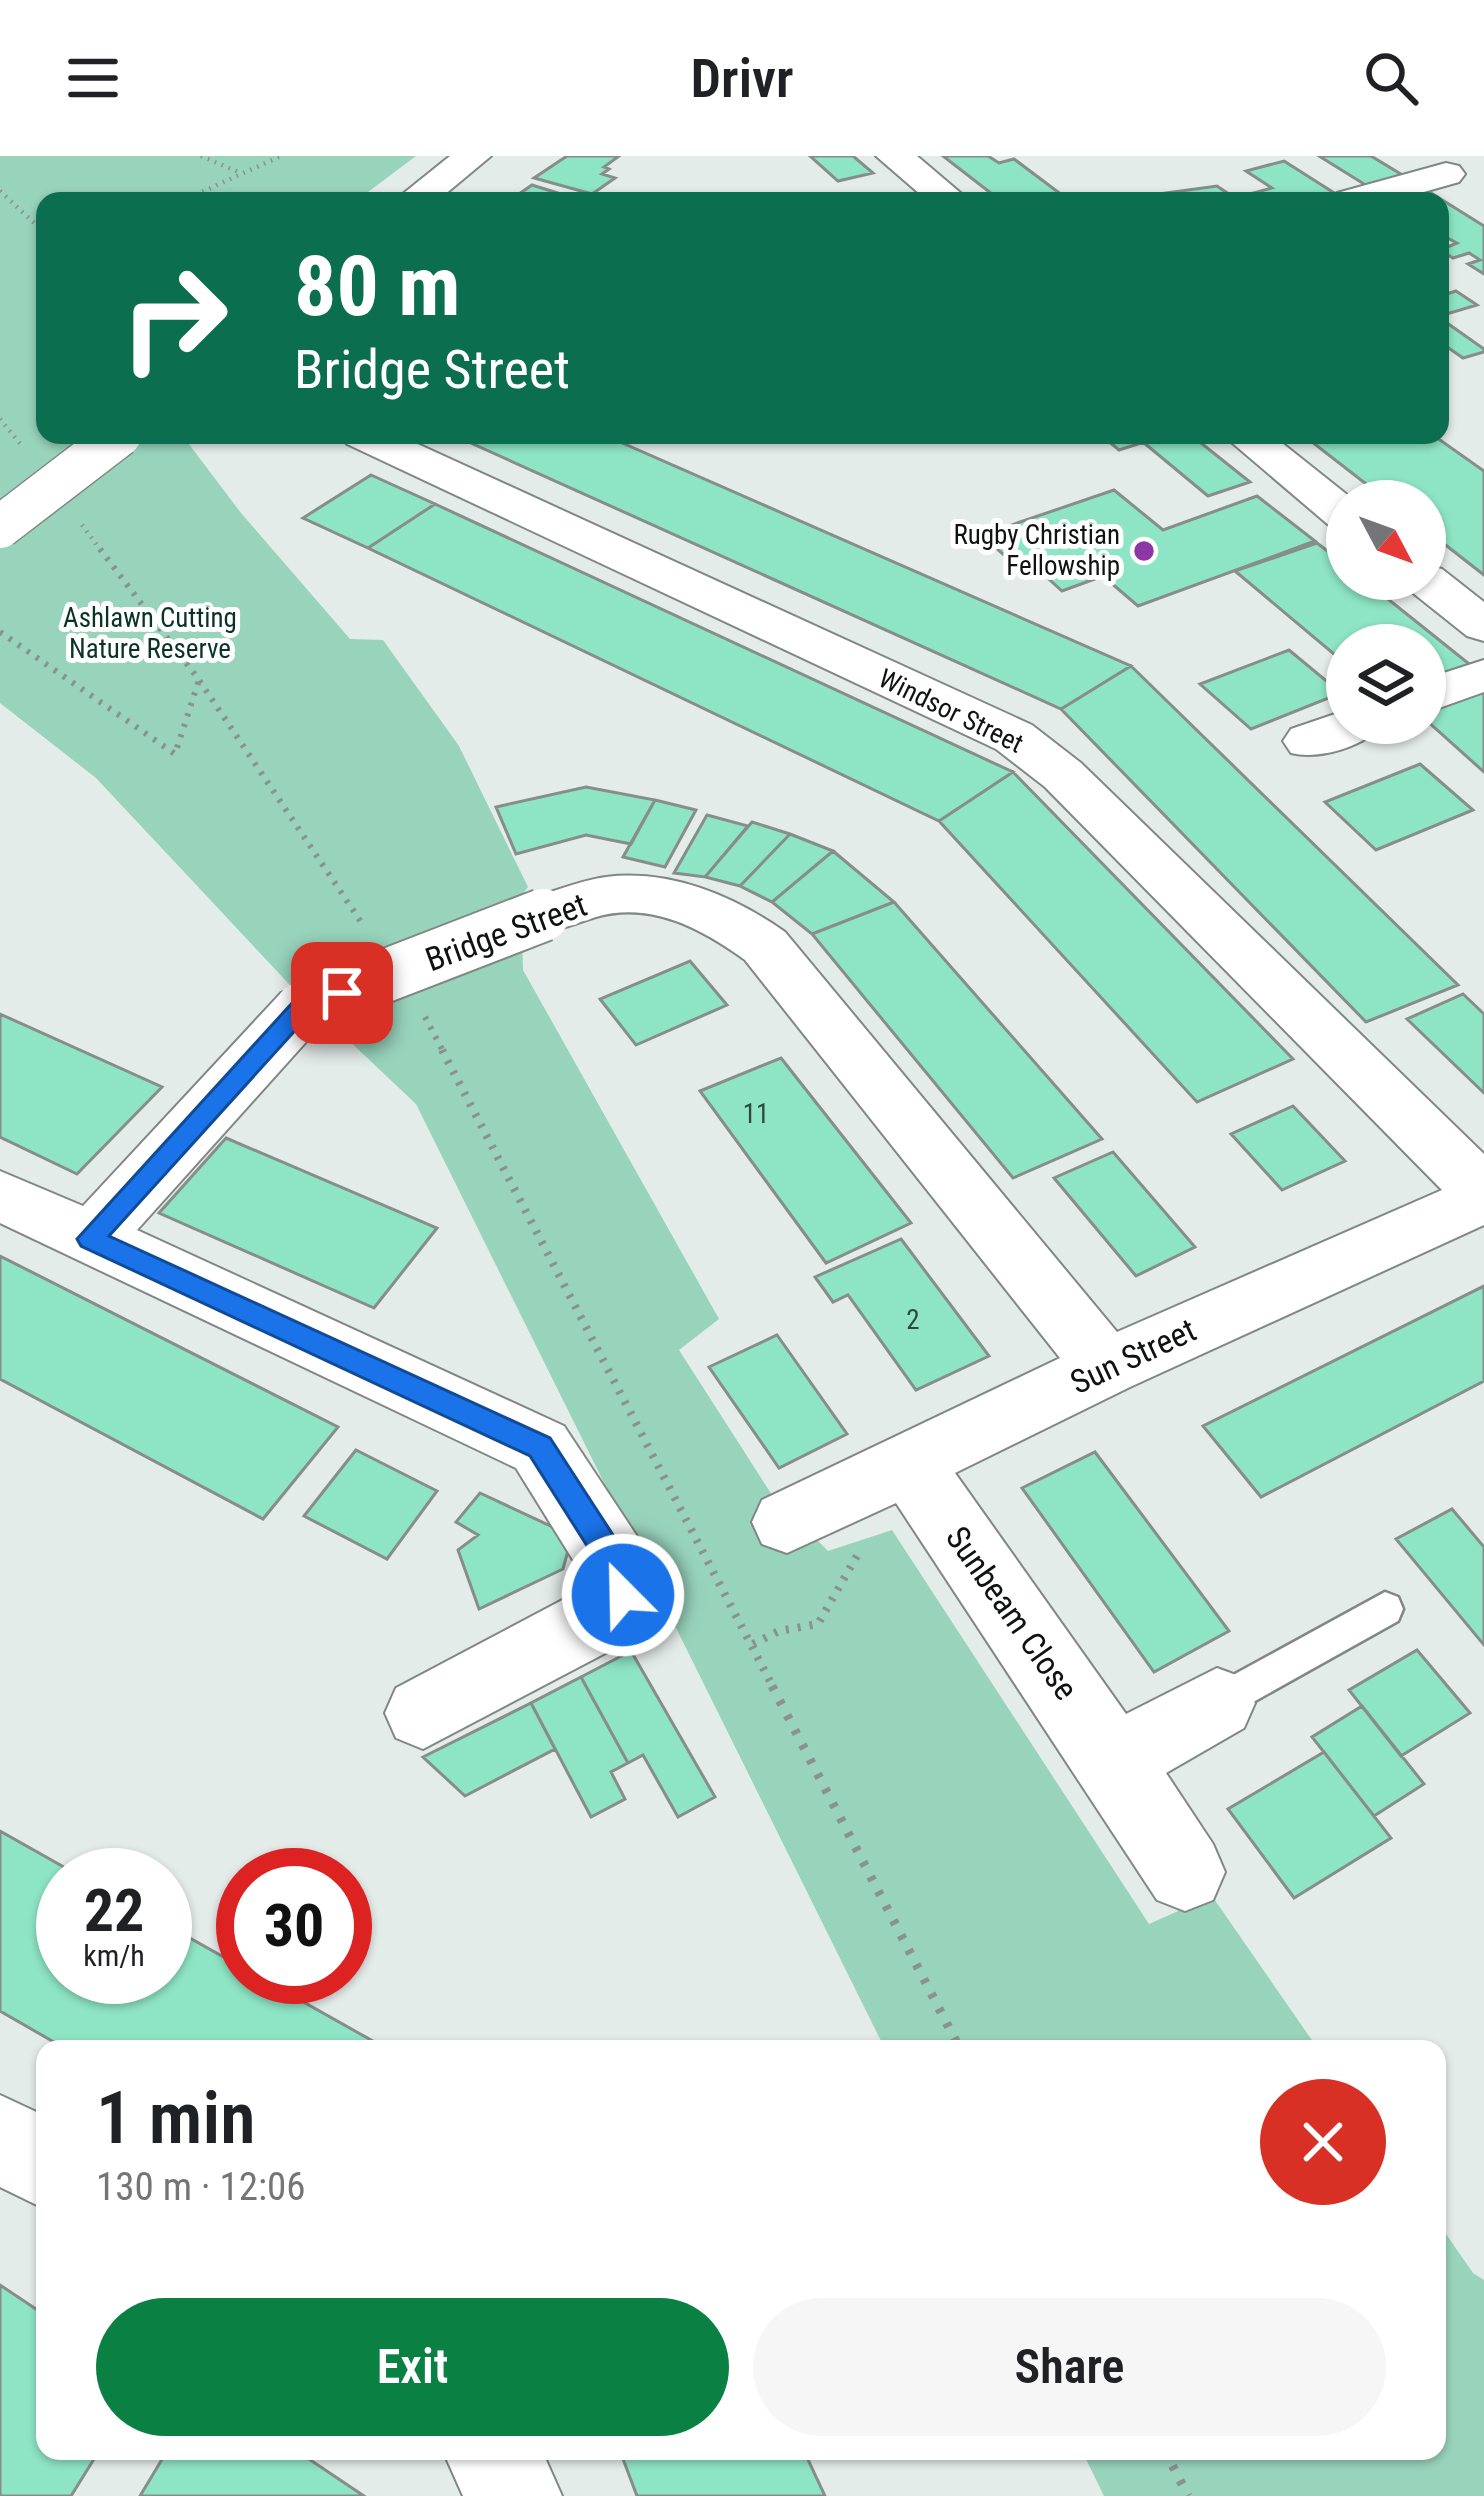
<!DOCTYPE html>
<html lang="en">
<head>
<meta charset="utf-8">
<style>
	:root { --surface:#fff; --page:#f6f6f6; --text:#202124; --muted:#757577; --accent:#0b8043 }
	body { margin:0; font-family:"Roboto Condensed",sans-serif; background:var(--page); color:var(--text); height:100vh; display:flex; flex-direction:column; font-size:45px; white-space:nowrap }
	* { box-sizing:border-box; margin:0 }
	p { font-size:39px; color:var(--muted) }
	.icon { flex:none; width:66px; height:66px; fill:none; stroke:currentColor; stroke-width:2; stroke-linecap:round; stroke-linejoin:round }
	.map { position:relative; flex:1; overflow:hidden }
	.panel { position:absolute; left:36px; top:1884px; width:1410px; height:420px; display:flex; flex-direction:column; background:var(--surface); border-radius:24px; box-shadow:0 3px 9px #0004 }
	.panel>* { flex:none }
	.hud { position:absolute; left:36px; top:36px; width:1413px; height:252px; border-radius:24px; box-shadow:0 3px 9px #0004; background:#0b6e4f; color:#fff; overflow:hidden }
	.needle { width:78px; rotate:131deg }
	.tools { position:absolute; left:1326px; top:324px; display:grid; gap:24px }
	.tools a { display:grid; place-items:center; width:120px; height:120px; border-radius:50%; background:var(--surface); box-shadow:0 3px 9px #0004; font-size:60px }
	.speed { position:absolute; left:36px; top:1692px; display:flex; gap:24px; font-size:60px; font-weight:700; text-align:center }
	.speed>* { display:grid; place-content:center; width:156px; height:156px; border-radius:50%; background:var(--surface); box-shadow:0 3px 9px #0004; line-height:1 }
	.speed small { font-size:30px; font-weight:400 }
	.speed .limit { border:18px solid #d22; background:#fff; color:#111 }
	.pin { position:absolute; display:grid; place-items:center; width:102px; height:102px; color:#fff; margin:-51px; border-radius:24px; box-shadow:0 6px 18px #0006 }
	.me { position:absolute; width:132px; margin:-66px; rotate:337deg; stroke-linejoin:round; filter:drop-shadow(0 0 9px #0008) }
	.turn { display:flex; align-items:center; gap:42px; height:252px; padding:0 60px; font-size:54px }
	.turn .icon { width:156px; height:156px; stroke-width:2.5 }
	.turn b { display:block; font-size:84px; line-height:102px }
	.round { display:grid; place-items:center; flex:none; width:126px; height:126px; border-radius:63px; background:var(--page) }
	.head { display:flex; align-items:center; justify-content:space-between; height:204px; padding:0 60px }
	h1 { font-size:72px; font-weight:600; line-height:90px }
	.button { display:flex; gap:24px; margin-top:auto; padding:24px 60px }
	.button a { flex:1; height:138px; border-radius:72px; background:var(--accent); color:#fff; font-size:48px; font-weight:600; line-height:138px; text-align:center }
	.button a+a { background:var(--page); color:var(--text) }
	header { display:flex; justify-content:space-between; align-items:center; height:156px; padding:0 60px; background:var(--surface); font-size:54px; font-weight:600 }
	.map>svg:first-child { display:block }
	.green { fill:#98d3bc }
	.building { fill:#8ee5c5; stroke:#868d8a; stroke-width:3 }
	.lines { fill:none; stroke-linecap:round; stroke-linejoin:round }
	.lane-casing { stroke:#808784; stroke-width:5 }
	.street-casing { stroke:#808784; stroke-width:4 }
	.secondary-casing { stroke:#808784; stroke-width:4 }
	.path-far3 { stroke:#8b918e; stroke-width:4.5; stroke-dasharray:1.5 6; stroke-linecap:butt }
	.path-far2 { stroke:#8b918e; stroke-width:6; stroke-dasharray:3 8; stroke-linecap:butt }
	.path-far1 { stroke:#8b918e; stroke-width:8; stroke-dasharray:3 9; stroke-linecap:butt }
	.path { stroke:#8b918e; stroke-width:9; stroke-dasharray:4.5 12; stroke-linecap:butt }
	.lane { fill:#fff; fill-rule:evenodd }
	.street { fill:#fff; fill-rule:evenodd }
	.secondary { fill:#fff; fill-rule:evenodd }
	.street-bridge-casing { stroke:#808784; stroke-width:56; stroke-linecap:butt }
	.secondary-bridge-casing { stroke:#808784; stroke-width:45; stroke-linecap:butt }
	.street-bridge { stroke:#fff; stroke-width:52 }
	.secondary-bridge { stroke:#fff; stroke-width:42 }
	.route { fill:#1a73e8; stroke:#114b97; stroke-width:3 }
	.poi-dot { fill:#8d37a4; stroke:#fff; stroke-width:4.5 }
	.labels { text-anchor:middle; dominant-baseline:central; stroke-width:10; stroke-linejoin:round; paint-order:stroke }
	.far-poi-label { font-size:27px; fill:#0f1210; stroke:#fff; text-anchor:end }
	.far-park-label { font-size:27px; fill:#0a3327; stroke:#fff }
	.far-street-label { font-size:27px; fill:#0f1210; stroke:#fff }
	.number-label { font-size:27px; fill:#2f473d }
	.street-label { font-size:33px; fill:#0f1210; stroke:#fff }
</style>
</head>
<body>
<header><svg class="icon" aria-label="menu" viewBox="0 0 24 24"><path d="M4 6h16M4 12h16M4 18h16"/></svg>Drivr<svg class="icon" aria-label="search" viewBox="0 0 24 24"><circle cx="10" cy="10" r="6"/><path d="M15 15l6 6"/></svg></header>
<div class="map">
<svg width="1484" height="2340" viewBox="0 0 1484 2340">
	<rect width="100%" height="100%" fill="#e4ece9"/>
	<path class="green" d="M0,0H416L356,45H45V279H182L241,357L350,483L383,484L459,590L528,731L521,740L523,814L719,1163L679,1194L772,1339L828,1395L892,1374L1149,1768L1212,1740L1318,1893H885L416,948L289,828L96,622L0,547Z
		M1437,2065L1473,2117L1484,2124V2340H1104L1082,2295H1437Z"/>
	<path class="building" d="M567,0H619L604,11L609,13L602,18L615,22L592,38L534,22Z
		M810,0H853L873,17L838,25Z
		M943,0H988L999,7L1014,3L1070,45H1001Z
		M1319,0H1371L1409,23L1372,33Z
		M1284,5L1339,40L1322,45H1177L1166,37L1217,30L1235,42L1272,32L1246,15Z
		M532,29L571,41L566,45H509Z
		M1423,32L1484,70V118L1468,108L1480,104L1469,97L1453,102L1440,94L1457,87L1440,78V45H1387Z
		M1456,135L1477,149L1440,160V140Z
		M1440,162L1484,193V196L1463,202L1440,186Z
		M453,279H604L1131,510L1061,553Z
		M1101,279H1166L1119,294Z
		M1166,279H1191L1250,326L1208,340L1143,286Z
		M1303,279H1433L1484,315V419L1425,373V345H1388Z
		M371,319L435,348L368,392L303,362Z
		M1114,334L1163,374L1257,340L1315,385L1138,450L1103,420L1062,435L1029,405L1016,410L982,379Z
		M435,348L1013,616L939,665L368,392Z
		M1317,387L1347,410V423H1363L1473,511L1425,529V489H1347V509L1235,415Z
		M1289,494L1341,537L1251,573L1200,528Z
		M1131,510L1458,829L1366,866L1061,553Z
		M1484,530V616L1425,563V550Z
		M1420,608L1473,654L1376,694L1325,646Z
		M1013,616L1293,903L1197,946L939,665Z
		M586,631L655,644L631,688L586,679L516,698L496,651Z
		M655,644L696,654L665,711L623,701Z
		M707,659L748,670L705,721L674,717Z
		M752,666L790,678L740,730L705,721Z
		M790,678L833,695L772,746L740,730Z
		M833,695L894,746L812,778L772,746Z
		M894,746L1102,983L1013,1022L812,778Z
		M690,805L727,849L636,889L600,843Z
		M1463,838L1484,858V937L1407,863Z
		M0,858L162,931L77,1018L0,981Z
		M781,902L911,1067L826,1107L700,935Z
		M1293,950L1345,1005L1282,1034L1231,978Z
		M226,982L437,1072L374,1152L159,1057Z
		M1113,996L1195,1091L1136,1120L1054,1022Z
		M901,1083L989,1200L916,1234L848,1139L833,1146L815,1121Z
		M0,1100L338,1271L263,1363L0,1223Z
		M1484,1130V1225L1261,1341L1203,1270Z
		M777,1179L847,1278L779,1312L709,1211Z
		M356,1294L437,1335L387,1403L304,1360Z
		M1095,1296L1229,1475L1154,1516L1022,1332Z
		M480,1337L572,1380L563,1413L479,1453L458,1394L478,1379L456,1366Z
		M1452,1353L1484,1391V1489L1396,1383Z
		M1417,1494L1470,1557L1401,1600L1349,1534Z
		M631,1495L715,1641L678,1661L643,1599L628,1607L581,1521Z
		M581,1521L628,1607L611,1616L625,1643L591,1661L531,1547Z
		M531,1547L555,1593L465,1640L423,1601Z
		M1362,1550L1424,1628L1374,1660L1312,1581Z
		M1324,1596L1391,1682L1294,1742L1228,1653Z
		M0,1675L78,1719H63V1821H165V1768L243,1812V1821H259L387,1893H66L0,1855Z
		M0,2129L45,2159V2295H99L71,2340H0Z
		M167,2295H297L364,2340H140Z
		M620,2295H804L825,2340H637Z"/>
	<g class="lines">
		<defs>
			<path id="lane" d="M1385,1436L1398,1441L1403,1453L1398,1465L1230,1559L1217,1565L1204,1559L1198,1547L1204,1535Z"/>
			<path id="street" d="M876,0H917L970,45H928Z
				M1446,7L1459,10L1465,18L1459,26L1392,45H1331L1337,37Z
				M340,279H398L1032,569L1081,607L1484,998V1069L1130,1231L955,1317L1126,1558L1217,1512L1244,1522L1255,1547L1244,1572L1166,1617L1213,1688L1225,1716L1213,1744L1185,1755L1157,1744L896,1347L787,1397L762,1388L752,1366L762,1344L1060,1202L745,804C702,773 651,745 596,761C569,769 551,780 523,773L515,759L523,745C550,737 578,725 606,721C670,713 734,740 785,776L1117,1176L1442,1034L1045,631L996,593L347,288Z
				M1223,279H1272L1355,345H1347V375L1331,371Z
				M1425,409L1442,413L1484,446V485L1467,480L1408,433L1401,423H1425Z
				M1484,504V536L1425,557V523Z
				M1347,554V567H1382C1367,591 1318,604 1291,597L1283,585L1291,573Z
				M302,831L323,837L331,852L323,867L137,1074L564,1270L642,1388L659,1439L636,1481L423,1593L396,1582L385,1557L396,1532L585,1432L583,1420L516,1312L0,1067V1015L83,1050L281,837Z
				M0,1939L45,1960V2053L0,2031Z
				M443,2295H542L562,2340H463Z"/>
			<path id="secondary" d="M450,0H491L437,45H394Z"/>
		</defs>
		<use href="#lane" class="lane-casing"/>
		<use href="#street" class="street-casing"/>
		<use href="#secondary" class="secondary-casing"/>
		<path class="path-far3" d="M201,0L241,17
			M0,35L45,77
			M182,45L281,0
			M0,263L22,290
			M82,369L102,396"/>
		<path class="path-far2" d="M100,393L199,524L363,769
			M0,476L175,598L199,524
			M425,861L444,897"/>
		<path class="path-far1" d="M442,894L774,1533
			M753,1488L779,1475L818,1468L858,1398"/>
		<path class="path" d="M772,1530L960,1893
			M1165,2295L1188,2340"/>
		<use href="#lane" class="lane"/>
		<use href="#street" class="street"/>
		<use href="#secondary" class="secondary"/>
		<defs>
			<path id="street-bridge" d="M302,852L543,759"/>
			<path id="secondary-bridge" d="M0,371L120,279"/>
		</defs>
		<use href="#street-bridge" class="street-bridge-casing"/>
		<use href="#secondary-bridge" class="secondary-bridge-casing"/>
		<use href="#street-bridge" class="street-bridge"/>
		<use href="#secondary-bridge" class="secondary-bridge"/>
	</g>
	<path class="route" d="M342,828L354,837L351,843L310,858L109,1080L550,1282L628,1402L638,1439L634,1449L623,1453L612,1449L603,1415L530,1300L81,1090L77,1083L293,846Z"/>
	<circle class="poi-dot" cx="1144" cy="395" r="12"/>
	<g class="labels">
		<g class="far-poi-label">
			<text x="1120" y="379">Rugby Christian<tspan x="1120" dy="31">Fellowship</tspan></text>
		</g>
		<g class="far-park-label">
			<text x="150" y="462">Ashlawn Cutting<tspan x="150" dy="31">Nature Reserve</tspan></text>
		</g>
		<g class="far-street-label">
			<text transform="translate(951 555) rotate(26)">Windsor Street</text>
		</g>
		<g class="number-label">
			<text x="756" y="958">11</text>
			<text x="913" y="1164">2</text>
		</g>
		<g class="street-label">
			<text transform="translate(506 776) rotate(-20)">Bridge Street</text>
			<text transform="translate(1133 1200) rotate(-25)">Sun Street</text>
			<text transform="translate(1012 1457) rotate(55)">Sunbeam Close</text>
		</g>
	</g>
</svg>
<div class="tools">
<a><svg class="needle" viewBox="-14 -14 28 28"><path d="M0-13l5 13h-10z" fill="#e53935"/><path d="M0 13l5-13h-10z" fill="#757577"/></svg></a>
<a><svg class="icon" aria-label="layers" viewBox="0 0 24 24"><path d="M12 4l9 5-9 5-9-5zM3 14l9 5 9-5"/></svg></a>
</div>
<div class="speed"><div>22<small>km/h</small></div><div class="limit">30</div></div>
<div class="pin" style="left:342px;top:837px;background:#d93025"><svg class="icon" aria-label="arrive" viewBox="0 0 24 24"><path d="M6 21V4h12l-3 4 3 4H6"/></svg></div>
<svg class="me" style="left:623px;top:1439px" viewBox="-20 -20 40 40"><circle r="17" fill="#1a73e8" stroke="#fff" stroke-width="3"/><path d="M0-11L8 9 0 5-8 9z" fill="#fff"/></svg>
<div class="hud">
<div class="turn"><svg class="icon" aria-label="right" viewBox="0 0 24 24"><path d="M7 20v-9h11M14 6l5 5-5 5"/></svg><div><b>80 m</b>Bridge Street</div></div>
</div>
<section class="panel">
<div class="head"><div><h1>1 min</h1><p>130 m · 12:06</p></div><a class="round" style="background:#d93025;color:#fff"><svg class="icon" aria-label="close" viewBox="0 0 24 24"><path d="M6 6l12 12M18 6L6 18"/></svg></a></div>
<div class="button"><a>Exit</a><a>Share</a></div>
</section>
</div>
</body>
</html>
